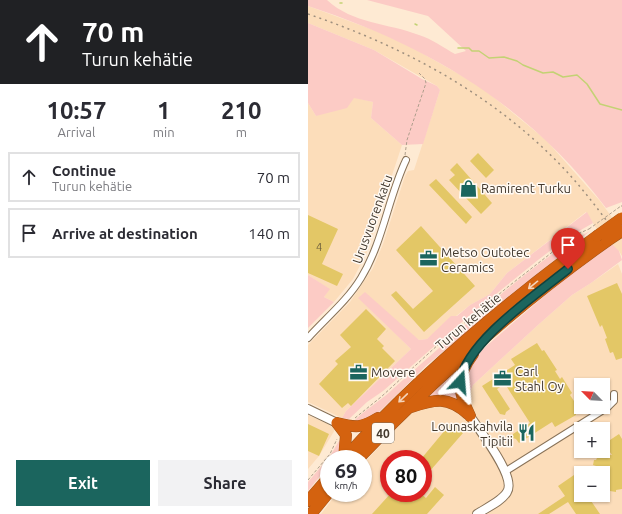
<!DOCTYPE html>
<html lang="en">
<head>
<meta charset="utf-8">
<style>
	:root { --surface:#fff; --page:#f2f2f3; --text:#2b2b33; --muted:#7c7c81; --line:#e1e1e2; --accent:#1b655e }
	body { margin:0; font-family:Ubuntu,sans-serif; background:var(--page); color:var(--text); height:100vh; display:flex; flex-direction:column; font-size:15px; white-space:nowrap }
	* { box-sizing:border-box; margin:0 }
	p { font-size:13px; color:var(--muted) }
	.icon { flex:none; width:22px; height:22px; fill:none; stroke:currentColor; stroke-width:2; stroke-linecap:round; stroke-linejoin:round }
	.map { position:relative; flex:1; overflow:hidden }
	.sheet { display:flex; flex-direction:column; background:var(--surface); width:308px }
	.sheet>* { flex:none }
	.hud { background:#202124; color:#fff; overflow:hidden }
	.needle { width:26px; rotate:294deg }
	.fabs { position:absolute; left:266px; top:378px; display:grid; gap:8px }
	.fabs a { display:grid; place-items:center; width:36px; height:36px; border-radius:0px; background:var(--surface); box-shadow:0 1px 3px #0004; font-size:20px }
	.speed { position:absolute; left:12px; top:450px; display:flex; gap:8px; font-size:20px; font-weight:700; text-align:center }
	.speed>* { display:grid; place-content:center; width:52px; height:52px; border-radius:50%; background:var(--surface); box-shadow:0 1px 3px #0004; line-height:1 }
	.speed small { font-size:10px; font-weight:400 }
	.speed .limit { border:6px solid #d22; background:#fff; color:#111 }
	.pin { position:absolute; display:grid; place-items:center; width:34px; height:34px; color:#fff; margin:-41px -17px; border-radius:50% 50% 50% 0; rotate:-45deg; box-shadow:0 0 4px #0007 }
	.pin .icon { rotate:45deg }
	.me { position:absolute; width:44px; margin:-22px; rotate:19deg; stroke-linejoin:round; filter:drop-shadow(0 0 3px #0008) }
	.turn { display:flex; align-items:center; gap:14px; height:84px; padding:0 16px; font-size:18px }
	.turn .icon { width:52px; height:52px; stroke-width:2.5 }
	.turn b { display:block; font-size:28px; line-height:34px }
	.eta { display:flex; justify-content:space-evenly; align-items:center; height:68px; text-align:center }
	.eta b { font-size:24px; font-weight:700; line-height:28px }
	.action { display:flex; gap:8px; margin-top:auto; padding:8px 16px }
	.action a { flex:1; height:46px; border-radius:0px; background:var(--accent); color:#fff; font-size:16px; font-weight:700; line-height:46px; text-align:center }
	.action a+a { background:var(--page); color:var(--text) }
	ul { padding:0; list-style:none }
	li { display:flex; align-items:center; gap:12px; height:50px; margin:0 8px 6px; padding:0 8px; border:2px solid var(--line); border-radius:0px }
	li div { flex:1 }
	li b { display:block; font-size:15px }
	li em { font-style:normal }
	main { display:flex; flex:1; min-height:0 }
	.map>svg:first-child { display:block }
	.built { fill:#fcddba; fill-rule:evenodd }
	.green { fill:#fccbc5 }
	.lines { fill:none; stroke-linecap:round; stroke-linejoin:round }
	.stream { stroke:#c3d274; stroke-width:1.5 }
	.building { fill:#e3c766 }
	.street-casing { stroke:#887258; stroke-width:8 }
	.secondary-casing { stroke:#887258; stroke-width:10 }
	.highway-casing { stroke:#a1541a; stroke-width:12 }
	.path { stroke:#ae9e8c; stroke-width:1; stroke-dasharray:3 2; stroke-linecap:butt }
	.street { stroke:#fff; stroke-width:6 }
	.secondary { stroke:#fff; stroke-width:8 }
	.highway { stroke:#d4620f; stroke-width:11 }
	.rail { stroke:#9e8f7e; stroke-width:1.5; stroke-dasharray:2 4; stroke-linecap:butt }
	.highway-bridge-casing { stroke:#a1541a; stroke-width:12; stroke-linecap:butt }
	.path-bridge { stroke:#ae9e8c; stroke-width:1; stroke-dasharray:3 2; stroke-linecap:butt }
	.highway-bridge { stroke:#d4620f; stroke-width:11 }
	.oneway { stroke:#f4d4bb }
	.route-casing { stroke:#12423d; stroke-width:10 }
	.route { stroke:#1b655e; stroke-width:7 }
	.labels { text-anchor:middle; dominant-baseline:central; stroke-width:3; stroke-linejoin:round; paint-order:stroke }
	.number-label { font-size:11px; fill:#6b5c3c }
	.shield { fill:#fffaf4; stroke:#7b7369; stroke-width:1 }
	.shield-label { font-size:12px; font-weight:bold; fill:#43392e }
	.poi-label { font-size:13px; fill:#43392e; stroke:#fffaf4; text-anchor:start }
	.street-label { font-size:13px; fill:#43392e; stroke:#fffaf4 }
</style>
</head>
<body>
<main>
<section class="sheet">
<div class="hud">
<div class="turn"><svg class="icon" aria-label="ahead" viewBox="0 0 24 24"><path d="M12 20V5M6 11l6-6 6 6"/></svg><div><b>70 m</b>Turun kehätie</div></div>
</div>
<div class="eta">
<div><b>10:57</b><p>Arrival</p></div>
<div><b>1</b><p>min</p></div>
<div><b>210</b><p>m</p></div>
</div>
<ul>
<li><svg class="icon" aria-label="ahead" viewBox="0 0 24 24"><path d="M12 20V5M6 11l6-6 6 6"/></svg><div><b>Continue</b><p>Turun kehätie</p></div><em>70 m</em></li>
<li><svg class="icon" aria-label="arrive" viewBox="0 0 24 24"><path d="M6 21V4h12l-3 4 3 4H6"/></svg><div><b>Arrive at destination</b></div><em>140 m</em></li>
</ul>
<div class="action"><a>Exit</a><a>Share</a></div>
</section>
<div class="map">
<svg width="314" height="514" viewBox="0 0 314 514">
	<rect width="100%" height="100%" fill="#feead3"/>
	<path class="built" d="M0,6L71,32L103,47L172,86L238,140L292,201L314,231V256L311,251L300,247L278,212L199,273L182,294L162,305L119,339L111,340L51,298L103,349L38,411L34,418L0,402V345L42,302L65,268L75,244L97,176L100,171L106,170L132,90L129,86L66,50L0,23Z
		M45,97L65,102L63,118L94,145L58,254L45,279L26,302L16,297L21,289L0,275V103L8,116Z
		M310,264L314,274V514H13L29,493H55V464L102,414L109,409L159,401L165,385L230,325L264,295L283,283ZM273,385H295V407H273ZM273,429H295V451H273ZM81,459H115V493H81ZM273,473H295V495H273Z
		M0,415L28,428L11,456L0,469Z"/>
	<path class="green" d="M0,0H19C45,24 80,23 111,35C124,39 136,48 147,54L158,51L120,16L59,0H314V202L298,208C222,106 119,45 0,6Z
		M0,23L66,50L114,79L129,86L132,90L115,144L94,145L63,118L65,102L46,98L39,108L8,116L0,103Z
		M279,212L285,223L259,238L230,260L162,315L75,391L59,402L41,419L34,418L38,411L103,349L50,298L57,292L111,340L119,339L143,316H149L162,305L182,294L199,273Z
		M282,231L119,365L63,420L44,423C57,409 73,401 86,388C123,355 160,322 198,290C225,268 251,247 282,231Z
		M304,244L311,251L314,260L283,283L264,295L230,325L165,385L159,400L155,384L168,355L256,279Z
		M0,275L22,289L16,297L26,302L0,328Z
		M152,368L153,405L122,397V395Z
		M34,436L32,450L26,459H21V465L0,491V482L22,456Z"/>
	<g class="lines">
		<path class="stream" d="M32,3H34
			M107,24L109,25
			M150,48H161L164,51H171L181,58L196,57L209,61L215,65L235,73L245,72L255,77L269,75L279,84L292,104L314,110"/>
	</g>
	<path class="building" d="M170,153L186,170L178,178L162,161Z
		M149,163L184,203L173,214L141,180L147,175L142,170Z
		M128,179L164,217L158,224L121,185Z
		M0,215L30,229L14,264L35,274L29,286L0,273Z
		M113,226L167,286L116,332L83,295L88,291L105,309L125,291L88,250Z
		M309,283L314,294V358L308,360L305,352L302,353L297,339L299,338L294,325L292,327L279,296Z
		M58,309L78,329L69,339L76,346L74,348L87,361L43,406L40,403L34,408L11,384L30,364L27,361L43,347L32,335Z
		M229,343L234,351L236,350L249,370L247,371L252,379L254,377L264,393L262,395L272,410L268,414V415L247,427L244,422L211,443L208,439L205,438V434L222,423L197,384L189,389L202,409L198,412L197,415L192,414L174,386L207,365L203,359Z
		M143,423L155,433L115,479V459H113Z
		M0,424L21,434L11,456L0,451Z
		M311,434L314,439V489L308,490V492L302,491L301,485H298L300,477L295,480V473L290,472L288,466L285,465L286,460H288L289,458H292L293,456H296V454L304,455L296,444Z
		M266,475L273,485V495H279L292,514H268L260,502L241,514H230L257,496L250,486Z
		M127,487L136,495L119,514H64L83,493H112L118,498Z"/>
	<g class="lines">
		<defs>
			<path id="street" d="M0,338C18,318 39,301 53,278C75,242 80,198 98,160
				M198,471L300,407L306,401V394"/>
			<path id="secondary" d="M0,409L29,423
				M162,416C171,430 209,477 199,492C194,501 178,508 169,514"/>
			<path id="highway" d="M103,407C127,399 140,396 160,414
				M162,416C150,391 147,378 165,354
				M29,423C48,428 54,428 70,418
				M29,423L38,435L36,459
				M36,459C111,375 199,302 289,236
				M50,459C126,379 209,305 299,241
				M0,501L21,477
				M3,514L21,492"/>
		</defs>
		<use href="#street" class="street-casing"/>
		<use href="#secondary" class="secondary-casing"/>
		<use href="#highway" class="highway-casing"/>
		<path class="path" d="M97,155L99,140L118,83L117,79L111,73
			M313,206H314
			M47,418L73,397L132,343L201,286L265,236L281,229
			M0,480L22,454L29,439"/>
		<use href="#street" class="street"/>
		<use href="#secondary" class="secondary"/>
		<use href="#highway" class="highway"/>
		<path class="rail" d="M0,14C97,47 189,96 260,173C279,194 297,218 314,242"/>
		<defs>
			<path id="highway-bridge" d="M289,236L314,218
				M299,241L314,231"/>
		</defs>
		<use href="#highway-bridge" class="highway-bridge-casing"/>
		<path class="path-bridge" d="M281,229L313,206"/>
		<use href="#highway-bridge" class="highway-bridge"/>
	</g>
	<defs><path id="oneway-shaft" d="M-6 0H5M1.5-3L5.5 0L1.5 3" fill="none" stroke-width="1.6" stroke-linecap="round" stroke-linejoin="round"/></defs>
	<g class="oneway">
		<use href="#oneway-shaft" transform="translate(225 285) rotate(141)"/>
		<use href="#oneway-shaft" transform="translate(95 398) rotate(136)"/>
	</g>
	<g class="lines">
		<defs>
			<path id="route" d="M152,382C158,342 229,294 260,269"/>
		</defs>
		<use href="#route" class="route-casing"/>
		<use href="#route" class="route"/>
	</g>
	<defs>
		<symbol id="shop-bare" viewBox="-9 -9 18 18"><path d="M-5-2.5h2.3a2.7 3.5 0 0 1 5.4 0H5L5.5 6h-11ZM-1.5-2.5h3a1.5 2.3 0 0 0-3 0Z" fill="#1b655e" stroke="#fffaf4" stroke-width="2.5" paint-order="stroke"/></symbol>
		<symbol id="office-bare" viewBox="-9 -9 18 18"><path d="M-6-3h4V-5.5h4V-3h4V5H-6ZM-1-4.5V-3h2v-1.5ZM-6 0V1H6V0Z" fill="#1b655e" stroke="#fffaf4" stroke-width="2.5" paint-order="stroke"/></symbol>
		<symbol id="restaurant-bare" viewBox="-9 -9 18 18"><path d="M-5-6h1v4h1v-4h1v4h1v-4h1v5L-1.5 .5V6h-2V.5L-5-1ZM5-6V6H3V1.5H1.5Q1.5-4 5-6Z" fill="#1b655e" stroke="#fffaf4" stroke-width="2.5" paint-order="stroke"/></symbol>
	</defs>
	<g fill-rule="evenodd">
		<use href="#shop-bare" x="148" y="176" width="25" height="25"/>
		<use href="#office-bare" x="108" y="246" width="25" height="25"/>
		<use href="#office-bare" x="38" y="360" width="25" height="25"/>
		<use href="#office-bare" x="182" y="366" width="25" height="25"/>
		<use href="#restaurant-bare" x="206" y="420" width="25" height="25"/>
	</g>
	<g class="labels">
		<g class="number-label">
			<text x="11" y="247">4</text>
		</g>
		<rect class="shield" x="64" y="423" width="22" height="20" rx="3"/>
		<g class="shield-label">
			<text x="75" y="433">40</text>
		</g>
		<g class="poi-label">
			<text x="173" y="188">Ramirent Turku</text>
			<text x="133" y="252">Metso Outotec<tspan x="133" dy="15">Ceramics</tspan></text>
			<text x="207" y="371">Carl<tspan x="207" dy="15">Stahl Oy</tspan></text>
			<text x="63" y="372">Movere</text>
			<text x="205" y="426" text-anchor="end">Lounaskahvila<tspan x="205" dy="15">Tipitii</tspan></text>
		</g>
		<g class="street-label">
			<text transform="translate(64 219) rotate(-70)">Urusvuorenkatu</text>
			<text transform="translate(160 321) rotate(-40)">Turun kehätie</text>
		</g>
	</g>
</svg>
<div class="fabs">
<a><svg class="needle" viewBox="-14 -14 28 28"><path d="M0-13l5 13h-10z" fill="#e53935"/><path d="M0 13l5-13h-10z" fill="#7c7c81"/></svg></a>
<a>+</a>
<a>−</a>
</div>
<div class="speed"><div>69<small>km/h</small></div><div class="limit">80</div></div>
<div class="pin" style="left:260px;top:269px;background:#d93025"><svg class="icon" aria-label="arrive" viewBox="0 0 24 24"><path d="M6 21V4h12l-3 4 3 4H6"/></svg></div>
<svg class="me" style="left:152px;top:382px" viewBox="-20 -20 40 40"><path d="M0-17L14 15 0 8-14 15z" fill="#1b655e" stroke="#fff" stroke-width="4"/></svg>
</div>
</main>
</body>
</html>
